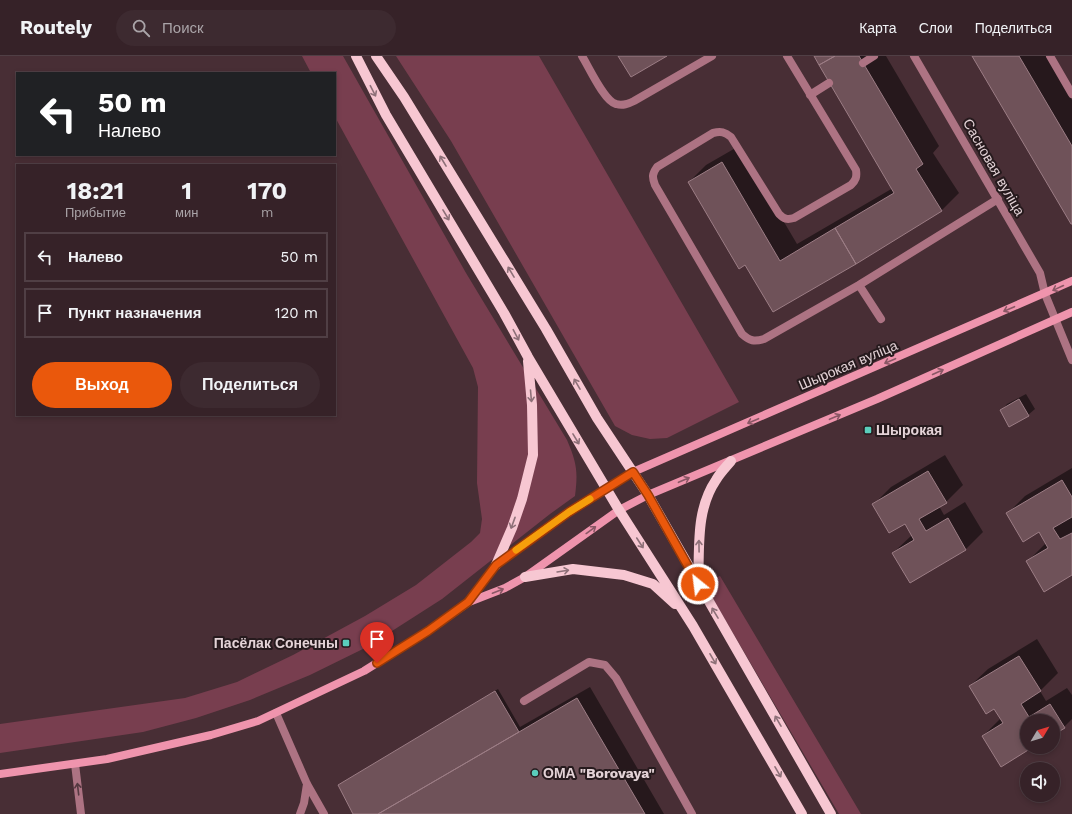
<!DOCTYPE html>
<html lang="ru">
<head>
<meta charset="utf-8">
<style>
	:root { --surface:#362228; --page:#3d2a30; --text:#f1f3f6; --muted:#aaa4a8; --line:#503f45; --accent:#ea580c }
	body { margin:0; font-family:"Work Sans",sans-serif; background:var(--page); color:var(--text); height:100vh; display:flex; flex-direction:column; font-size:15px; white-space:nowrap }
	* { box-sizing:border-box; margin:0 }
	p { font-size:13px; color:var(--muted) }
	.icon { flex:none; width:22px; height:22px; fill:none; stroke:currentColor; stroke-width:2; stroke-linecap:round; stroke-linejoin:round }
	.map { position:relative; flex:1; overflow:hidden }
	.side { position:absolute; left:16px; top:108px; width:320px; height:252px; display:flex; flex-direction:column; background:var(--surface); border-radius:0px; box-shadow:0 2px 6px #0003,0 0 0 1px var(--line) }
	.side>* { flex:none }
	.banner { position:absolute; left:16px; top:16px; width:320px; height:84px; border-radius:0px; box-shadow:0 2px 6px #0003,0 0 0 1px var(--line); background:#202124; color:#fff; overflow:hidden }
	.needle { width:26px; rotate:52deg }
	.buttons { position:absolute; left:1020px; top:658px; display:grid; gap:8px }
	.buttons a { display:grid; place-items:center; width:40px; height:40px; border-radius:50%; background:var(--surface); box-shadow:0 2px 6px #0003,0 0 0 1px var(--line); font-size:20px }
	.pin { position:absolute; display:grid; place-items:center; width:34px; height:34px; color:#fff; margin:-41px -17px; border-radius:50% 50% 50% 0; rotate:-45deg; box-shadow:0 0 4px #0007 }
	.pin .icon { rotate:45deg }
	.me { position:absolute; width:44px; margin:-22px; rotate:331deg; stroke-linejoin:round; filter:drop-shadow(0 0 3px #0008) }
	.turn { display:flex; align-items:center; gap:14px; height:84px; padding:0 16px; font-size:18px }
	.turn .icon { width:52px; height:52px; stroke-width:2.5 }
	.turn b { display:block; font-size:28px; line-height:34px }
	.eta { display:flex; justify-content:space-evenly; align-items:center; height:68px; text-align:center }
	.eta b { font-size:24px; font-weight:700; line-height:28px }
	.action { display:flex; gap:8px; margin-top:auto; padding:8px 16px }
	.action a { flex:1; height:46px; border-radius:24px; background:var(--accent); color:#fff; font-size:16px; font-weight:700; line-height:46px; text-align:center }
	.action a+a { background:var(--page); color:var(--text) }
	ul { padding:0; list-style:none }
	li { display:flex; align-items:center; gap:12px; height:50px; margin:0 8px 6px; padding:0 8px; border:2px solid var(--line); border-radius:0px }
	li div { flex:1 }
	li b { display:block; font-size:15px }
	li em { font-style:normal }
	header { display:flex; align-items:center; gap:24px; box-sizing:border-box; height:56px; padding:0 20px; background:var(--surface); border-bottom:1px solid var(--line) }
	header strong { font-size:19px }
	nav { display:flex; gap:22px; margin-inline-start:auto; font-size:14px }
	.search { width:280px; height:36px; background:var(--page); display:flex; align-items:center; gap:10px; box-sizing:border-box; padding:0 14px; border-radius:22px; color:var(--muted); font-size:15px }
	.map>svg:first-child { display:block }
	.green { fill:#783e4f }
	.shadow { fill:#0007 }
	.building { fill:#6f5259; stroke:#9c7d85 }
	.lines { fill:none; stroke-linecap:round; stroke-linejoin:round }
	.lane { stroke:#ad7383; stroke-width:8 }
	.street { stroke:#ad7383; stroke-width:8 }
	.secondary { stroke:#ef94ad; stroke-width:8 }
	.primary { stroke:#f7c7d2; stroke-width:10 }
	.oneway { stroke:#8e7078 }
	.oneway2 { stroke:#8a5765 }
	.oneway3 { stroke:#553941 }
	.route-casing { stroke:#983908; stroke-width:10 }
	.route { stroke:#ea580c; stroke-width:7 }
	.slow { stroke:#f59e0b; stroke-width:7 }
	.poi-dot { fill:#5acebc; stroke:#261a1d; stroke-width:1.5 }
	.labels { text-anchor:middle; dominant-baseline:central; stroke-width:4; stroke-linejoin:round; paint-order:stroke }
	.street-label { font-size:14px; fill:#e4d3d7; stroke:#261a1d }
	.poi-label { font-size:14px; font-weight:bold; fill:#e4d3d7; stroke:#261a1d; text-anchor:start }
</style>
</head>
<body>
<header>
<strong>Routely</strong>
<div class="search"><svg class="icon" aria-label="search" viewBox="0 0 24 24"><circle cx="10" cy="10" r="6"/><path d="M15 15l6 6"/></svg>Поиск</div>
<nav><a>Карта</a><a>Слои</a><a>Поделиться</a></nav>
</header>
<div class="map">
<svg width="1072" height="758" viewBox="0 0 1072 758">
	<rect width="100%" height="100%" fill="#482e35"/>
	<path class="green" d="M302,0H343L466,217L567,384C577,407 578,416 575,440L550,458L442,543L367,591L310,619L250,644L196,662L143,676L0,697V668L185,642L237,626L293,599L365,560L416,529L471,486L480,477L482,463L477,427L478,331L473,312L335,61V17H311Z
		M396,0H539L739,346L667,382L650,383L632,379L615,370L451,85Z
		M720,520L861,758H839L703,526Z"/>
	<path class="shadow" d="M815,0H886L939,90L933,97L959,137L942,154L773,255L746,208L689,126L706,109L739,90L797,188L893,132Z
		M973,0H1046L1072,44V166Z
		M1026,338L1035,353L1028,359L1010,370L1001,355L1007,348Z
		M945,399L963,429L946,446L939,450L944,459L965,446L983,476L966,493L910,526L893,497L912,479L905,467L873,449L891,431Z
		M1072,412V518L1027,506L1046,487L1039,475L1008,457L1025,440Z
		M1037,583L1058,617L1040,635L1046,645L1067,632L1072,639V663L1064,671L1053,678V665H1027V691H1032L1001,710L983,680L1001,662L995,651L970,630L988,613Z
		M590,631L664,758H354L342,727L498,633L520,671Z"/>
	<path class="building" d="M618,0H667L631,21Z
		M814,0H835L819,9Z
		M835,0H859L923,108L916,113L942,155L856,208L835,172L894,137L819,9Z
		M972,0H1019L1072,90V168H1071Z
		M722,106L780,205L835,172L856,208L773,256L745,209L739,213L688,126Z
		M1019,343L1029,360L1009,371L1000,354Z
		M928,415L947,447L919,463L926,475L948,462L966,494L910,527L892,497L914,484L905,468L889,477L872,448Z
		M1062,424L1072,441V461L1053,472L1060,483L1072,477V519L1044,536L1026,505L1048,492L1039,476L1023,486L1006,457Z
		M1019,600L1041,635L1021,648L1029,661L1050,648L1065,672L1053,679V665H1027V691H1033L1001,711L982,680L1003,667L994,653L986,658L969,630Z
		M495,635L519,676L378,758H353L338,729Z
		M577,642L645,758H378L519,676Z"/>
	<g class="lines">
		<path class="lane" d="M582,0C589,11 604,45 616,48C623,50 628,48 634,45L712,0
			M787,0L856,114C857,121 856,124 851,129L794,162C787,164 784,163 779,158L731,81C725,76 721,75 713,77L657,111C652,118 652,121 655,129L742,278C750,285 754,286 764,283L859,229L998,143
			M1050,0L1072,38
			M863,7L874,0
			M810,39L829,27
			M859,229L881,263
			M524,645L589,606L605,609L616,622L692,758
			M276,657L307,728L324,758
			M75,708L81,758
			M300,758L304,747L307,728"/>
		<path class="street" d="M914,0L1040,217L1045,238L1072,304"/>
		<path class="secondary" d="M469,545L496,509L569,456L633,416L1072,225
			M0,718L107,703L211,679L258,665L364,615L428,575L469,546L505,532L525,521L619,454L648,439L877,343L1072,256"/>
		<path class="primary" d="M356,0L386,59L504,257L528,301L619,454L693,570L802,758
			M376,0L404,41L546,273L597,362L648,439L831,758
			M496,509L512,472L522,443L533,399L532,349L528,305
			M525,521L573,513L624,519L653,528L675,548
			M698,529C700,493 695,455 716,424C720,417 726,411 731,405"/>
	</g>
	<defs><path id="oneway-shaft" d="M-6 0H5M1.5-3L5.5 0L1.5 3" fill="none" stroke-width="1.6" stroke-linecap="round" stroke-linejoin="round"/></defs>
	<g class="oneway">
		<use href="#oneway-shaft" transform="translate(373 35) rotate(63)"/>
		<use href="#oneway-shaft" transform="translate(443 105) rotate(-121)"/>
		<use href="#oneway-shaft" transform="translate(446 159) rotate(59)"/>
		<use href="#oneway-shaft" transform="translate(511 216) rotate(-121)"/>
		<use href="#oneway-shaft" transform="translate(516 279) rotate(62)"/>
		<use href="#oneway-shaft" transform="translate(577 328) rotate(-120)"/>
		<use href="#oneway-shaft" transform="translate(531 340) rotate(85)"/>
		<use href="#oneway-shaft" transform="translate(576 383) rotate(59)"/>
		<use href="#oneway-shaft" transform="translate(513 467) rotate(110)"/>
		<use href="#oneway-shaft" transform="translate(640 487) rotate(57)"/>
		<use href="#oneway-shaft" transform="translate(699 490) rotate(-91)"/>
		<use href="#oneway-shaft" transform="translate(563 515) rotate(-9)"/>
		<use href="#oneway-shaft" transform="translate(715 557) rotate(-121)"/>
		<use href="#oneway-shaft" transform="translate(713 603) rotate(60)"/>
		<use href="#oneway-shaft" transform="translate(778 665) rotate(-120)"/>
		<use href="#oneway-shaft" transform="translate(778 716) rotate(60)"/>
	</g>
	<g class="oneway2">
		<use href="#oneway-shaft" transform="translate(1058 232) rotate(155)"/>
		<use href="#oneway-shaft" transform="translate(1009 253) rotate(157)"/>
		<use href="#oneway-shaft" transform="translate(890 305) rotate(157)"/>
		<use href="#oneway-shaft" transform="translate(938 316) rotate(-24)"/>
		<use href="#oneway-shaft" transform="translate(835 361) rotate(-23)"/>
		<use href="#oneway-shaft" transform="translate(753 365) rotate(157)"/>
		<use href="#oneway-shaft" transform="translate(684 424) rotate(-23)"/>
		<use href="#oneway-shaft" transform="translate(591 474) rotate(-36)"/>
		<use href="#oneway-shaft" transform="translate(498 535) rotate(-21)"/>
	</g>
	<use class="oneway3" href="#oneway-shaft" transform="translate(78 733) rotate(-97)"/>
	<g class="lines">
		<defs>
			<path id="route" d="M377,607L428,575L468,546L496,509L569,456L633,416L648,439L698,528"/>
		</defs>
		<use href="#route" class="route-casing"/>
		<use href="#route" class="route"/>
		<path class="slow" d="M516,494L569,456L590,443"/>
	</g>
	<g class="poi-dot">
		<rect x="864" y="370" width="8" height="8" rx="2"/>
		<rect x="342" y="583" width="8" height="8" rx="2"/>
		<circle cx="535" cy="717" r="4"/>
	</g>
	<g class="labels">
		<g class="street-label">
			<text transform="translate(994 111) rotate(60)">Сасновая вуліца</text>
			<text transform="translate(848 309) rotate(-23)">Шырокая вуліца</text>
		</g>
		<g class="poi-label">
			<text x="876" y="374">Шырокая</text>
			<text x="338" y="587" text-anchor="end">Пасёлак Сонечны</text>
			<text x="543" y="717">ОМА "Borovaya"</text>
		</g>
	</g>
</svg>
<div class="buttons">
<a><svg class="needle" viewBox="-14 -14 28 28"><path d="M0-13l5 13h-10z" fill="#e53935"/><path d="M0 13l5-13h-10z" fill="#aaa4a8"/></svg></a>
<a><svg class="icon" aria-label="sound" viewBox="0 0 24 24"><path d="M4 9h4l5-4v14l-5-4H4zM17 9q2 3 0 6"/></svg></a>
</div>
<div class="pin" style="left:377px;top:607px;background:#d93025"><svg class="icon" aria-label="arrive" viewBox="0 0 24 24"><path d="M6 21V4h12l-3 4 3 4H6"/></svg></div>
<svg class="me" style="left:698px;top:528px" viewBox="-20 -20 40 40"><circle r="17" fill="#ea580c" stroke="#fff" stroke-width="3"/><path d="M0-11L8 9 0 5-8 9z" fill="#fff"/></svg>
<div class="banner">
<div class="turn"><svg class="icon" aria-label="left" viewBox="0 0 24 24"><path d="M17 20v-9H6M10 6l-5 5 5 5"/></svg><div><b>50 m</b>Налево</div></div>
</div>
<section class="side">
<div class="eta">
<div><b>18:21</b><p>Прибытие</p></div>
<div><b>1</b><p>мин</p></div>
<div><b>170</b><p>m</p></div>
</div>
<ul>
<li><svg class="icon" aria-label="left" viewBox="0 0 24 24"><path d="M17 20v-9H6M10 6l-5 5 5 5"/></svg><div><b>Налево</b></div><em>50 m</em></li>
<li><svg class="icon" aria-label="arrive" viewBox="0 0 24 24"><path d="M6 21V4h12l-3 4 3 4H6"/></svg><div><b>Пункт назначения</b></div><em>120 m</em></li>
</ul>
<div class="action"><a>Выход</a><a>Поделиться</a></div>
</section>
</div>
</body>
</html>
